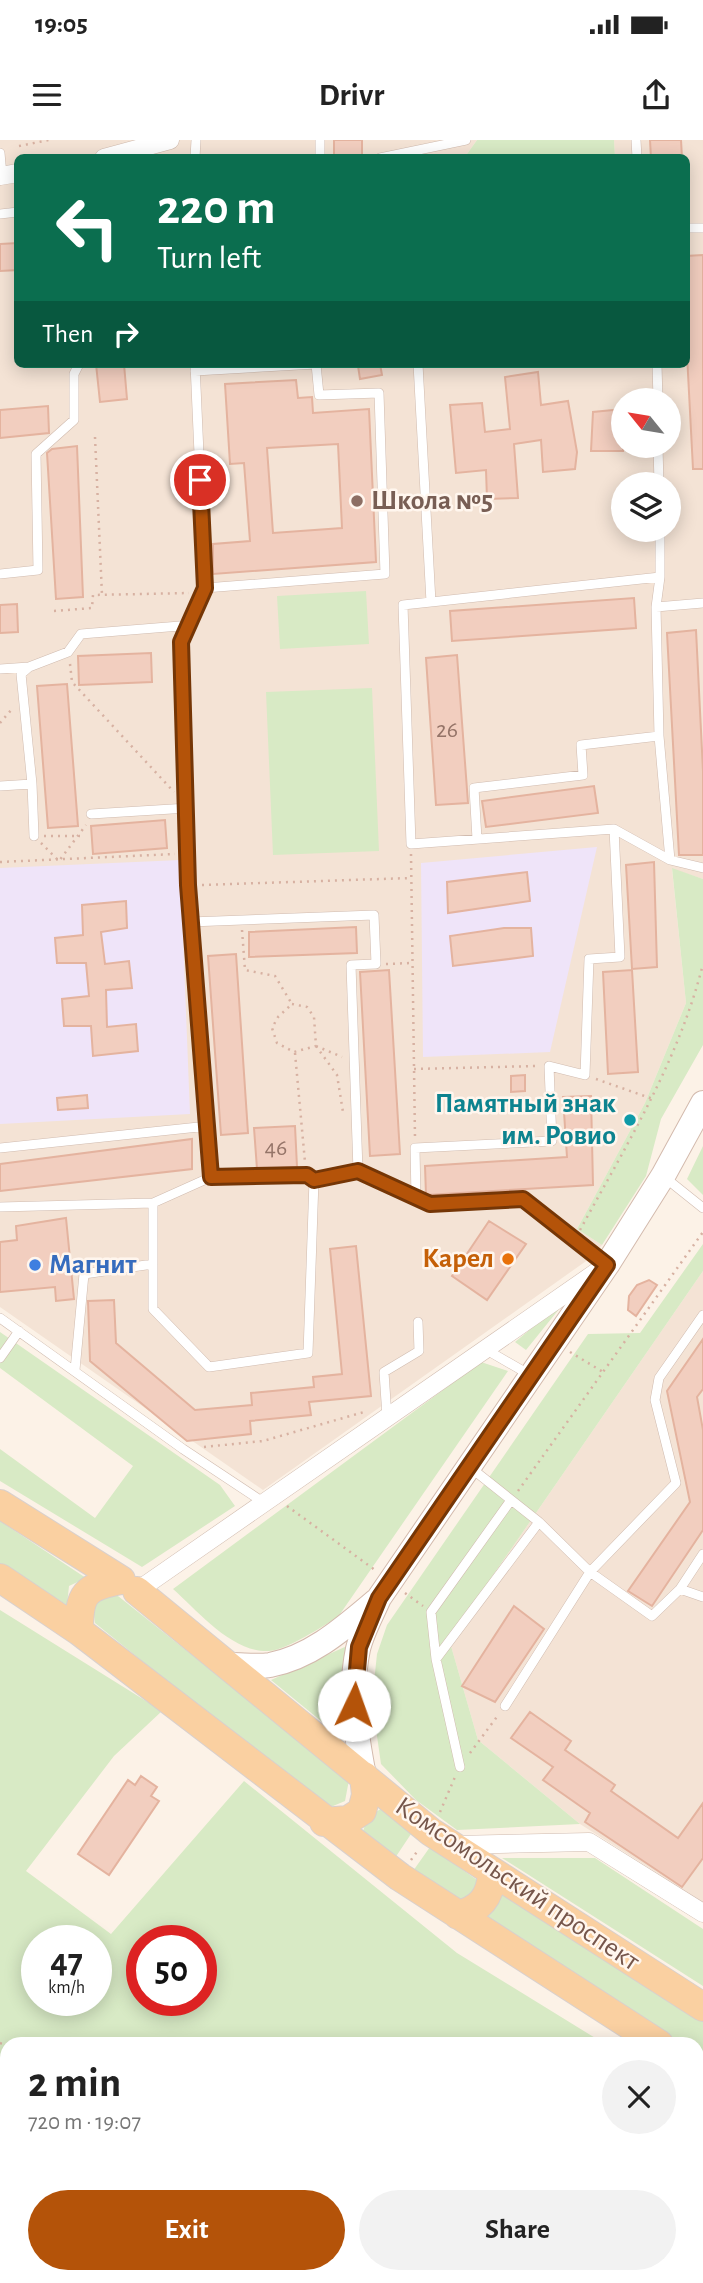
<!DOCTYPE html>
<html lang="en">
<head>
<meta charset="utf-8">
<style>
	:root { --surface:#fff; --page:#f2f2f2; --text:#222; --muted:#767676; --accent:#b45309 }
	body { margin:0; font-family:"Alegreya Sans",sans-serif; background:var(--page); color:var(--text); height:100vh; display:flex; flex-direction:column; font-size:26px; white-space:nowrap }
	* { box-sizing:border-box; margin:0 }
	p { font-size:23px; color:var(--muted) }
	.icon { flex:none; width:38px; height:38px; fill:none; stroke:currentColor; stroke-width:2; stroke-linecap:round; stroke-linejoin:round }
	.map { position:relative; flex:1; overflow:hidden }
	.panel { position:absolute; left:0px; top:1897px; width:704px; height:247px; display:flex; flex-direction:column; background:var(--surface); border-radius:21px 21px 0 0; box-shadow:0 4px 18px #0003 }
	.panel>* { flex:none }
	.guide { position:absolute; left:14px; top:14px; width:676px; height:214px; border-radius:10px; box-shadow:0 4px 18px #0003; background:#0b6e4f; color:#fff; overflow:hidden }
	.needle { width:46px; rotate:300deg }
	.controls { position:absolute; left:611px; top:248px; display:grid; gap:14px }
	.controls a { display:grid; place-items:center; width:70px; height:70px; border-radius:50%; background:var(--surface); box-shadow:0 4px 18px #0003; font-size:35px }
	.speed { position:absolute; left:21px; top:1785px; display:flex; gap:14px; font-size:35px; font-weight:700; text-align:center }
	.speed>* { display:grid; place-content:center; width:91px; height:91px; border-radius:50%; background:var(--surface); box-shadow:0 4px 18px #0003; line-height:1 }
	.speed small { font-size:18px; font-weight:400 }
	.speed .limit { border:10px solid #d22; background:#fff; color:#111 }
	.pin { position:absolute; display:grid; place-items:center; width:60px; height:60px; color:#fff; margin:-30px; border:4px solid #fff; border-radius:50%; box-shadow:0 2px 7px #0007 }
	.me { position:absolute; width:77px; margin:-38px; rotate:3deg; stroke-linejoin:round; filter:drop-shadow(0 0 5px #0008) }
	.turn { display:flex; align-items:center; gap:24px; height:147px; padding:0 28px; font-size:32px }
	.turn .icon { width:91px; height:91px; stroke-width:2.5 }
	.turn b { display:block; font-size:49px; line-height:60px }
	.then { display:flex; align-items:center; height:66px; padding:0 28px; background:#0003; gap:14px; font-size:26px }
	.round { display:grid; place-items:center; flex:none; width:74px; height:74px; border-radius:37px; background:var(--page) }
	.summary { display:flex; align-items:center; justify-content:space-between; height:119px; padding:0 28px }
	h1 { font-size:42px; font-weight:700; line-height:52px }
	.button { display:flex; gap:14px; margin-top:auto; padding:14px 28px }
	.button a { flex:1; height:80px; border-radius:42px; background:var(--accent); color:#fff; font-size:28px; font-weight:700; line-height:80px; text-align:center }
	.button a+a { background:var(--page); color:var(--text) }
	.status { display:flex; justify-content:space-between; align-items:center; height:49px; padding:0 35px; background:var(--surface); direction:ltr }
	.status svg { height:19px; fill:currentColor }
	header { display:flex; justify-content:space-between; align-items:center; height:91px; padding:0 28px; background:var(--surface); font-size:32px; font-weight:700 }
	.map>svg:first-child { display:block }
	.residential { fill:#f4e3d5; fill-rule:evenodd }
	.industrial { fill:#ede5e1 }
	.education { fill:#efe4f9 }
	.green { fill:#d8eac5; fill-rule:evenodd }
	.building { fill:#f2cebf; stroke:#e4b39f; stroke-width:2; fill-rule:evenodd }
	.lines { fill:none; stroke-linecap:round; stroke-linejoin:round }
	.service-casing { stroke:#d0bbaf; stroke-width:10 }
	.minor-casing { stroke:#d0bbaf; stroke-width:19 }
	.secondary-casing { stroke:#d3baad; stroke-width:26 }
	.primary-casing { stroke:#d9d0cd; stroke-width:30 }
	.path { stroke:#d7b1a2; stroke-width:2.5; stroke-dasharray:2 5; stroke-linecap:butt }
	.service { stroke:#fff; stroke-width:9 }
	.minor { stroke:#fff; stroke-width:18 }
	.secondary { stroke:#fff; stroke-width:24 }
	.primary { stroke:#fad0a1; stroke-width:28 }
	.route-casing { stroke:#753606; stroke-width:18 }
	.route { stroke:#b45309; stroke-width:12 }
	.education-dot { fill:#8d6e63; stroke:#fff6ee; stroke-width:2.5 }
	.culture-dot { fill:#0f9aa8; stroke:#fff6ee; stroke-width:2.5 }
	.food-dot { fill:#e8710a; stroke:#fff6ee; stroke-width:2.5 }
	.shop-dot { fill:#3f7fe0; stroke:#fff6ee; stroke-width:2.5 }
	.labels { text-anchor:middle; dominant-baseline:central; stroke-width:5; stroke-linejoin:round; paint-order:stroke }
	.number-label { font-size:24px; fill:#957468 }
	.education-label { font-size:28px; font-weight:bold; fill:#785e54; stroke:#fff6ee; text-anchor:start }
	.culture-label { font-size:28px; font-weight:bold; fill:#0d838f; stroke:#fff6ee; text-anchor:end }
	.food-label { font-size:28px; font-weight:bold; fill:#c56008; stroke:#fff6ee; text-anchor:end }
	.shop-label { font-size:28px; font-weight:bold; fill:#366cbe; stroke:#fff6ee; text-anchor:start }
	.street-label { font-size:28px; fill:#76564b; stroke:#fff6ee }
</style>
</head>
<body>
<div class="status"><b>19:05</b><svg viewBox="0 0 49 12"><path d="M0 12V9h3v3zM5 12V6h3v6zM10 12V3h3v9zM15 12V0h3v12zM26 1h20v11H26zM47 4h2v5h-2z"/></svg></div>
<header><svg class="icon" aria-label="menu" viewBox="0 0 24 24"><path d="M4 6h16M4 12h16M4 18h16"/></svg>Drivr<svg class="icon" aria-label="share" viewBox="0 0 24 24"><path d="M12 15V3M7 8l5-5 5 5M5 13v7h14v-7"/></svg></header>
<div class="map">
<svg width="703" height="2143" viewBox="0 0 703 2143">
	<rect width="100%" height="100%" fill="#fcf2e7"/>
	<path class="residential" d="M0,0H477L467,14L444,18H18V224H686V18L615,17L614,0H703V739L672,729L686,863L645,963L577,1089L602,1105L589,1119L263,1350L0,1167ZM623,261H668V306H623ZM623,345H668V390H623Z
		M703,1131V1762L580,1684L478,1600L449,1499Z"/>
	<path class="industrial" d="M697,2123H703V2143H584L586,2137H696Z"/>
	<path class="education" d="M597,707L550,912L423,917L421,723Z
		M180,720L190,974L0,984V728Z"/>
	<path class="green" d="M477,0H614L615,17H444L467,14Z
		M366,451L369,504L280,509L277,456Z
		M372,548L379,711L273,715L266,552Z
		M672,728L703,739V905L661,979L646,1036L602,1105L577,1089L645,963L686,863Z
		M703,1006V1055L687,1039Z
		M703,1104V1131L449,1499L478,1600L580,1684L457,1690L416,1660L381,1624L372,1561L377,1514L387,1485L588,1194L640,1193Z
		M568,1158L526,1210L515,1202Z
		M0,1192L220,1345L235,1366L142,1427L0,1341V1309L95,1378L133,1326L0,1228Z
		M481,1222L508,1231L338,1477C321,1487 289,1509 269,1511C232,1513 198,1471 173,1449Z
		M0,1381L86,1438L69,1446L67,1465L0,1423Z
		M102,1455L118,1456L349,1640L345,1661L326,1669L95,1483L93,1467Z
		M0,1470L162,1571L114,1616L26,1731L111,1794L244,1641L457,1813L605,1904H7V2137H586L584,2143H0ZM37,1801H96V1860H37ZM142,1801H201V1860H142Z
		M347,1506L343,1599L271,1540Z
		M382,1668L413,1691L395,1718L362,1695L367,1678Z
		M430,1707L480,1742L474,1756L459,1764L413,1731Z
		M502,1718H595L703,1789V1846Z
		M501,1753L703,1879V1918L697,1914L696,1904H681L478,1778Z
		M697,1960L703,1965V2123H696Z"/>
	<path class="building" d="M334,0H362V18H334Z
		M650,0H681L682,18H651Z
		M18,103V130L0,131V104Z
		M703,115V329H693L686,195V116Z
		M96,224H124L127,259L100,262Z
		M380,224L382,235L360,239L358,226Z
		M538,232L541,265L568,261L577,312L575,329L543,332L541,300L514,304L518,358L487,359L486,330L456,333L450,265L482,263L485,292L510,289L505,237Z
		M296,240L298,258L312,257L313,273L369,269L376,422L213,434V404L250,401L244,323L230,324L225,244ZM338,304L342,388L273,393L267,308Z
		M48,266L49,293L0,298V270Z
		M623,269V311H591L593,272Z
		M77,306L83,457L56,459L47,313L52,309Z
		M634,458L636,488L452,501L450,471Z
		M17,464L18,492L0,493V465Z
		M696,490L703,631V715H679L667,493Z
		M151,513L152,542L79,545L78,516Z
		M457,515L468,663L436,665L426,518Z
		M67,544L78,686L48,688L37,546Z
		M594,646L598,673L486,687L482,661Z
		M165,680L167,708L93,714L91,686Z
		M654,722L657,827L632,829L626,725Z
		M527,732L530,761L448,773L447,742Z
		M126,761L127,788L101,792L105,824L129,821L132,848L106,850L107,887L136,884L138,911L93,916L91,886H64L62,859L89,856L86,823H57L55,798L83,795L82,765Z
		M356,787L357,813L249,817V792Z
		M504,788H531L533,816L453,826L450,796Z
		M236,814L248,993L221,995L208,816Z
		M389,830L400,1014L370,1016L360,832Z
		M632,830L638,932L608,934L603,832Z
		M525,935V951L511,952V936Z
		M87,955L88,968L58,970L57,958Z
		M591,956L593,1045L426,1055L425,1026L567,1017L563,957Z
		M295,986L297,1027L257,1029L254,988Z
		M192,999V1029L0,1051V1024Z
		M66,1078L74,1159L56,1161L55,1147L0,1152V1102L17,1100L16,1086Z
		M489,1081L526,1104L487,1160L452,1136Z
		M356,1106L371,1256L309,1262L311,1275L250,1281L251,1294L187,1301L90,1221L88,1161L114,1160L116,1203L195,1270L252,1265L251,1253L314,1247L313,1237L342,1234L330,1109Z
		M649,1140L657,1145L636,1176L628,1170L629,1156L637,1145Z
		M703,1199V1249L697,1257L703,1290V1390L652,1466L628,1451L690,1362L667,1251Z
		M514,1466L544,1489L495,1562L462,1546Z
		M530,1572L571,1601L565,1610L615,1645L611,1651L678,1698L703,1663V1718L682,1747L585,1682L590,1673L543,1640L553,1627L511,1598Z
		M141,1636L157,1647L151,1656L159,1661L109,1735L78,1714L128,1640L135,1645Z"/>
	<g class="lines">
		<defs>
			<path id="service" d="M636,0L637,18
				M0,13L2,35
				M195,18L196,0
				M320,18V0
				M380,18L466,0
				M0,74L18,72
				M686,88H703
				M418,224L431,462L660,437
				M657,224L658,261
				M195,231L316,224
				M658,306L659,345
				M660,390V437L656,467L703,463
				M0,434L38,430L36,314L74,280V234L79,224
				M205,448L385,434L379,253L319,255L316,224
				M431,462L403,465L411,704L614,689L670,720L703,728
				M656,467L659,596L670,720
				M183,497L205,448L195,224
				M0,529L29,527
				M32,644L34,696
				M0,646L32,644L21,534L29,527L68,512L81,494L180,486L190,773L211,1037
				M91,674L188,668
				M477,699L474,648L583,635L581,605L659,596
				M190,782L374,775L376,824L351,825L358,1031
				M0,1008L208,986
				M663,1036L703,1068
				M416,1058L415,1008L552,1001L549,926L585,935L589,819L620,817L614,689
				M153,1063L211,1037L307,1035L314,1040
				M0,1067L153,1063V1169L209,1227L308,1213L314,1040L358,1031L430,1064L523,1059L606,1124
				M0,1178L183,1309L263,1362
				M485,1209L530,1235
				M0,1218L19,1191
				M75,1230L84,1134L153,1124
				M387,1277L384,1232L419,1211L418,1182
				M471,1328L539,1382L590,1432L652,1476L680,1449L703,1457
				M680,1449L703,1414
				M436,1519L539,1382
				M505,1566L590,1432L676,1343L655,1260L659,1238L703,1175
				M460,1627L436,1519L431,1472L511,1360"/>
			<path id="minor" d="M104,18L170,0
				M0,36L18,33
				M137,1451L598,1131
				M454,1705L589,1702L703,1773"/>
			<path id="secondary" d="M231,1525C244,1525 258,1527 270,1525C312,1517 345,1487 376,1461
				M364,1636C356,1594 349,1551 358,1509C362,1492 372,1474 379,1458L607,1125L663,1036L703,963"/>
			<path id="primary" d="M0,1364L121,1440
				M0,1438L79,1491L400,1737L659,1904
				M137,1451L431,1692L703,1867
				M79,1491C79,1453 85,1447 121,1440
				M324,1682L348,1680L362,1671L366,1655L364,1636
				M458,1775C480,1769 490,1758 492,1734
				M696,1928L703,1933"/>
		</defs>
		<use href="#service" class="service-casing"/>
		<use href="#minor" class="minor-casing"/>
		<use href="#secondary" class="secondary-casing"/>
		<use href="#primary" class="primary-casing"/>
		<path class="path" d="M19,6L49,0
			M95,297L102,455
			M54,471L92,468L93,455L189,453
			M70,524L72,542L174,652
			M0,583L12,569
			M44,696H80
			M41,703L59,721L86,685
			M411,714L415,998
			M0,722L175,714
			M202,745L411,738
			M242,790L245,830L275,836L292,864
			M386,824L411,823
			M292,864L307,867L314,877L316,906L294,912L277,903L272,888L278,877Z
			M316,906L337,935L343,972
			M316,906L342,917
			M295,913L305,1022
			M414,929L537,926
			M596,939L653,959
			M580,1090C627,1004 679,920 703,824
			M570,1212L603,1232
			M204,1307L263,1301L364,1272
			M518,1351L703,1092
			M287,1366L375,1430
			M405,1453L423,1466
			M470,1613L499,1574
			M440,1672L455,1637
			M411,1720L419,1709
			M0,1903L7,1906
			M696,1999L703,1985
			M86,2143L90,2137"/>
		<use href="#service" class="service"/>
		<use href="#minor" class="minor"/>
		<use href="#secondary" class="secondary"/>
		<use href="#primary" class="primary"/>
	</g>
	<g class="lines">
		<defs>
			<path id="route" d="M200,340L205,448L181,502L188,745L211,1037L307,1035L314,1040L358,1031L430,1064L523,1059L607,1125L379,1458L359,1507L354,1565"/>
		</defs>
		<use href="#route" class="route-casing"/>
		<use href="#route" class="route"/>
	</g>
	<circle class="education-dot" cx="357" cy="361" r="7"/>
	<circle class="culture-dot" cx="630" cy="980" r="7"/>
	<circle class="food-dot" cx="508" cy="1119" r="7"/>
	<circle class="shop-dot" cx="35" cy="1125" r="7"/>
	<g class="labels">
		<g class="number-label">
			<text x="447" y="590">26</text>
			<text x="276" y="1008">46</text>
		</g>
		<g class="education-label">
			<text x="371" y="361">Школа №5</text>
		</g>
		<g class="culture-label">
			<text x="616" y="964">Памятный знак<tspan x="616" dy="32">им. Ровио</tspan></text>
		</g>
		<g class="food-label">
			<text x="494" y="1119">Карел</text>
		</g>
		<g class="shop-label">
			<text x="49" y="1125">Магнит</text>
		</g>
		<g class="street-label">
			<text transform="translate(517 1744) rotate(34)">Комсомольский проспект</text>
		</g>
	</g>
</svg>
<div class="controls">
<a><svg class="needle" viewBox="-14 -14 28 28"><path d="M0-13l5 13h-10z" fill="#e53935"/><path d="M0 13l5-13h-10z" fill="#767676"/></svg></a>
<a><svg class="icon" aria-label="layers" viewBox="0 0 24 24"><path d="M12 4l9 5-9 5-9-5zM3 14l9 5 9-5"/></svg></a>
</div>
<div class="speed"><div>47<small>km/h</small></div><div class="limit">50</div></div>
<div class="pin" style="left:200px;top:340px;background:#d93025"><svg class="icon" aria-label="arrive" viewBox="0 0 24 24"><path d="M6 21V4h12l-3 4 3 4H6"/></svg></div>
<svg class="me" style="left:354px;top:1565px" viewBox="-20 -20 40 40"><circle r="19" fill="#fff"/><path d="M0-13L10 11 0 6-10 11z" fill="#b45309"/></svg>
<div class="guide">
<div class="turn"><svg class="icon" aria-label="left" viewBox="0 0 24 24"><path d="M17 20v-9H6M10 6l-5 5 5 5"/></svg><div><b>220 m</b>Turn left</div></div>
<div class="then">Then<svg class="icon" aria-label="right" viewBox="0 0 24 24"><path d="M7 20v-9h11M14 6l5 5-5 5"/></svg></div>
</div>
<section class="panel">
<div class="summary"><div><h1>2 min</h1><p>720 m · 19:07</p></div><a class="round"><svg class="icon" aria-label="close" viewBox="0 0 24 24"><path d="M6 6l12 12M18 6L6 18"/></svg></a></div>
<div class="button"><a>Exit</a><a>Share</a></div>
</section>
</div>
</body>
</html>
